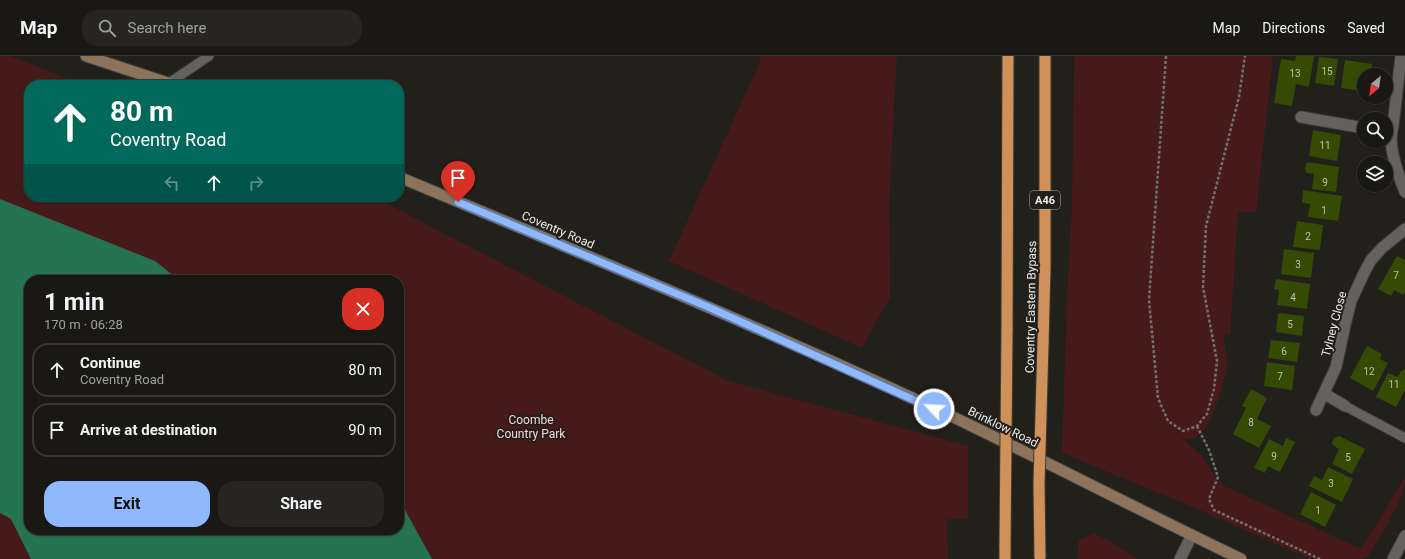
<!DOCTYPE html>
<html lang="en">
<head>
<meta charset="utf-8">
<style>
	:root { --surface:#1a1814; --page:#272522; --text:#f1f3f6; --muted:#9fa0a0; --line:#383734; --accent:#8fb8fd }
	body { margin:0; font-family:Roboto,sans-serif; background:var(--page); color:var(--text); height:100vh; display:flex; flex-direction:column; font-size:15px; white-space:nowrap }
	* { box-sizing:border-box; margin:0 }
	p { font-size:13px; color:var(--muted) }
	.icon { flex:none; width:22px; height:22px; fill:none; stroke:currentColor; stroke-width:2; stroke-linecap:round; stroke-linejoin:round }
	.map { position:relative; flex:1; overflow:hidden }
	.drawer { position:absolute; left:24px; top:219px; width:380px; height:260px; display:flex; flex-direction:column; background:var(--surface); border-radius:16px; box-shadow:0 1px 3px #0004,0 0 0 1px var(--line) }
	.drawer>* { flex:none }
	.top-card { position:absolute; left:24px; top:24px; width:380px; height:122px; border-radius:16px; box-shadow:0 1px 3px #0004,0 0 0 1px var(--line); background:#00695c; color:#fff; overflow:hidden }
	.needle { width:26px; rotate:209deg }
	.fabs { position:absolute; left:1357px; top:12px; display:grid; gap:8px }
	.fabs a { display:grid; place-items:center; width:36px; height:36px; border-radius:50%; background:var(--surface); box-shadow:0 1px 3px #0004,0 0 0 1px var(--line); font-size:20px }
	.pin { position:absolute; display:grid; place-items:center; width:34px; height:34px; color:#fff; margin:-41px -17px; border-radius:50% 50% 50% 0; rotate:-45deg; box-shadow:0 0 4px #0007 }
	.pin .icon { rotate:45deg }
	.me { position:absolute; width:44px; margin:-22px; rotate:295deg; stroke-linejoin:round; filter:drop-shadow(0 0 3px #0008) }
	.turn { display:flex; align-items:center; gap:14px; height:84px; padding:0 20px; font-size:18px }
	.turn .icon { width:52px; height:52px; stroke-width:2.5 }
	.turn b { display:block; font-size:28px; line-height:34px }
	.lanes { display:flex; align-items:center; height:38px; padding:0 20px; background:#0003; justify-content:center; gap:20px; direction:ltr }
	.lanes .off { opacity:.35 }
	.round { display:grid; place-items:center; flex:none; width:42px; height:42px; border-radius:16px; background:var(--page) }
	.summary { display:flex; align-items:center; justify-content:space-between; height:68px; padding:0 20px }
	h1 { font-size:24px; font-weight:700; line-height:30px }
	.action { display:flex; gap:8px; margin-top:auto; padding:8px 20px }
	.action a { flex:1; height:46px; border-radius:16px; background:var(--accent); color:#111; font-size:16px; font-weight:700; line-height:46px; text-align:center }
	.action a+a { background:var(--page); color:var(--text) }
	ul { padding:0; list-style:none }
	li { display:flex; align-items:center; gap:12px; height:54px; margin:0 8px 6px; padding:0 12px; border:2px solid var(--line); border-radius:16px }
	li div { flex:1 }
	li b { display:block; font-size:15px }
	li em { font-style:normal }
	header { display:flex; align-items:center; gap:24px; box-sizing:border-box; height:56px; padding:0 20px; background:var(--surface); border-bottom:1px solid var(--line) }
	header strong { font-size:19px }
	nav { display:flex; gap:22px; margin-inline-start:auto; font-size:14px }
	.search { width:280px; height:36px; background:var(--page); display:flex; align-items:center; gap:10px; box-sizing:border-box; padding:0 14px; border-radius:16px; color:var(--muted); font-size:15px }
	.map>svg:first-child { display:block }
	.green { fill:#461a18; fill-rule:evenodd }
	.water { fill:#25734f }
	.building { fill:#354a03 }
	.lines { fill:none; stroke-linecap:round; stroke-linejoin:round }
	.service-casing { stroke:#3d3c38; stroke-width:11 }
	.minor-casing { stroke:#3d3c38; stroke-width:13 }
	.secondary-casing { stroke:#3d3c38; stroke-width:13 }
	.trunk-casing { stroke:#3d3c38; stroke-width:13 }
	.path { stroke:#73716d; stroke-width:2.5; stroke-dasharray:3 2; stroke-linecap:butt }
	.service { stroke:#64625c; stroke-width:9 }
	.minor { stroke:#64625c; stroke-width:11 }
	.secondary { stroke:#8c735b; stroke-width:11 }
	.trunk { stroke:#d0905a; stroke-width:11 }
	.trunk-bridge-casing { stroke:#3d3c38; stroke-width:13; stroke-linecap:butt }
	.trunk-bridge { stroke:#d0905a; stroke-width:11 }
	.route-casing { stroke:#5d78a4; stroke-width:10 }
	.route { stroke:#8fb8fd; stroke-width:7 }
	.labels { text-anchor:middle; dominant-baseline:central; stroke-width:4; stroke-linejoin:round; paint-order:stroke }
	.number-label { font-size:10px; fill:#bfc3af }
	.shield { fill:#22201b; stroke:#b0aeaa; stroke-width:1 }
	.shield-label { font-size:11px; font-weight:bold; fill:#edebe8 }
	.street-label { font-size:12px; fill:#edebe8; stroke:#22201b }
	.park-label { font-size:12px; fill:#fed2cd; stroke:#22201b }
</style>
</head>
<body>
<header>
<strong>Map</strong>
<div class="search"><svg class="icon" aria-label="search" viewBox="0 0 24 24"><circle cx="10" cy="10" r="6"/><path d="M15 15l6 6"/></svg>Search here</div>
<nav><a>Map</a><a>Directions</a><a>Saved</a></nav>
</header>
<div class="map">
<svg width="1405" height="503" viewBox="0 0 1405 503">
	<rect width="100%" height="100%" fill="#22201b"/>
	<path class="green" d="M0,0H10L85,29H29V141H374L728,325L968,390V463H947L948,503H0ZM29,224H399V474H29Z
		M761,0H897L889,146L890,242L880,259L862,292L669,205L756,15Z
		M1074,0H1273L1256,157L1238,155L1230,280L1223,278L1228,309L1218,344L1207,371L1196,382L1183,383L1201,399L1222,429L1361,493L1405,421C1405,444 1379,482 1367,502L1360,503H1310L1193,451L1062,397L1067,236L1072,151Z
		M1094,477L1113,487L1138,503H1077L1079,484Z"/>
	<path class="water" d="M0,143L155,205L179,224H29V474H399V443L432,503H31L11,463L0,457Z"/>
	<path class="building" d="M1296,0H1314L1309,31L1296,28L1292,50L1274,47L1281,3L1295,5Z
		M1319,1L1338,3L1334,30L1315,27Z
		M1345,4L1372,8L1370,19H1364V35L1341,32Z
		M1313,74L1341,79L1337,105L1309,100Z
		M1308,106L1339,111L1336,136L1312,133L1314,118L1307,117L1305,114L1306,108Z
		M1303,134L1342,140L1338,165L1308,161L1310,148L1302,147Z
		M1297,165L1323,169L1320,194L1293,191Z
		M1284,193L1314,197L1311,222L1281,218Z
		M1397,200L1405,204V236L1403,239L1394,234L1391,240L1378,233Z
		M1276,223L1310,228L1307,253L1277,249L1279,234L1274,233Z
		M1278,257L1304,260L1302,280L1276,276Z
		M1271,284L1300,287L1297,306L1268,302Z
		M1367,290L1382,298L1380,303L1388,307L1373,335L1350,322Z
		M1267,306L1295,310L1292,334L1264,330Z
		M1405,313V334L1396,351L1376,341L1388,317L1398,321L1401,315Z
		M1251,333L1267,342L1257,363L1271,370L1259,392L1233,378L1246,352L1242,350Z
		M1339,380L1365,393L1352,418L1332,408L1339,393L1334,390L1332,387L1334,382Z
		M1286,382L1295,386L1280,416L1268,410L1265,417L1254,412L1269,383L1283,390Z
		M1328,411L1353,423L1342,446L1309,430L1314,420L1322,424Z
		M1311,436L1336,449L1325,471L1300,458Z"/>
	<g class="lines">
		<defs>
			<path id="service" d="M169,27L209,0
				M1345,350L1405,382"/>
			<path id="minor" d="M1401,0L1393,70C1387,89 1398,118 1405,136
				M1301,61L1364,72
				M1325,338L1345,350
				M1316,354L1336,311L1345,269L1351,245L1364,217L1371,204L1382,192L1405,173
				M1180,503L1192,479
				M1393,503L1405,480"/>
			<path id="secondary" d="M86,0L174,29
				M399,121C583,198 768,274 949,359C1047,406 1143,456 1241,503"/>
			<path id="trunk" d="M1007,275L1008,0
				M1043,288L1045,210V0
				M1005,489V503"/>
		</defs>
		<use href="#service" class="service-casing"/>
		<use href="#minor" class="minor-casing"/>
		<use href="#secondary" class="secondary-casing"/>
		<use href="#trunk" class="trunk-casing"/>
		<path class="path" d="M1166,0L1149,244L1158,342L1168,365L1183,375L1197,370L1207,358L1214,333L1217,305L1203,231L1206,170L1239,41L1245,0
			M1197,370L1209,394L1218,421L1209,443L1214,454L1320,503"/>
		<use href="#service" class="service"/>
		<use href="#minor" class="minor"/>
		<use href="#secondary" class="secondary"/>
		<use href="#trunk" class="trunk"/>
		<defs>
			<path id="trunk-bridge" d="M1005,489L1007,275
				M1040,502L1039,428L1043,288"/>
		</defs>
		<use href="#trunk-bridge" class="trunk-bridge-casing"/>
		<use href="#trunk-bridge" class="trunk-bridge"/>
	</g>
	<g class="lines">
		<defs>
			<path id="route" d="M458,146L706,250L934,353"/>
		</defs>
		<use href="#route" class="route-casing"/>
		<use href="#route" class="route"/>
	</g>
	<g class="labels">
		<g class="number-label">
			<text x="1327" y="15">15</text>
			<text x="1295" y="17">13</text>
			<text x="1325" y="89">11</text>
			<text x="1325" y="126">9</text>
			<text x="1324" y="154">1</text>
			<text x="1308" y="180">2</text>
			<text x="1298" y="208">3</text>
			<text x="1396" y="219">7</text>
			<text x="1293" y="241">4</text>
			<text x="1290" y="268">5</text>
			<text x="1284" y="295">6</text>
			<text x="1369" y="315">12</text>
			<text x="1280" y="320">7</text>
			<text x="1394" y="328">11</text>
			<text x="1251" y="366">8</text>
			<text x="1274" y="400">9</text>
			<text x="1348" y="401">5</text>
			<text x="1331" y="427">3</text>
			<text x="1318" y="454">1</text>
		</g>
		<rect class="shield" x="1030" y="135" width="30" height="18" rx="3"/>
		<g class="shield-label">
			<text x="1045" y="144">A46</text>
		</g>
		<g class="street-label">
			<text transform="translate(558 174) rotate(23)">Coventry Road</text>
			<text transform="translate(1031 251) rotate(-89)">Coventry Eastern Bypass</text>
			<text transform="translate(1334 268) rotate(-75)">Tylney Close</text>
			<text transform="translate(1003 371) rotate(26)">Brinklow Road</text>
		</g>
		<g class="park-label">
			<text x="531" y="364">Coombe<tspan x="531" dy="14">Country Park</tspan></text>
		</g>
	</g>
</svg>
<div class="fabs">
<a><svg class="needle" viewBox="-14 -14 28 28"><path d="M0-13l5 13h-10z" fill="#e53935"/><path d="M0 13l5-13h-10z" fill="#9fa0a0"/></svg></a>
<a><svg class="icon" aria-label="search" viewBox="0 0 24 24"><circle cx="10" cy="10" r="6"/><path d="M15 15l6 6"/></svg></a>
<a><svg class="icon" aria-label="layers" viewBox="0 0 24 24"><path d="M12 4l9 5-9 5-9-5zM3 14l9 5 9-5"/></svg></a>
</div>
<div class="pin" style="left:458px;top:146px;background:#d93025"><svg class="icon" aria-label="arrive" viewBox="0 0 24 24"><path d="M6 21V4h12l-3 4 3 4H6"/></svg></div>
<svg class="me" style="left:934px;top:353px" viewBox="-20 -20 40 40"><circle r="17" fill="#8fb8fd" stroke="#fff" stroke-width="3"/><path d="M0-11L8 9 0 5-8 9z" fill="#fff"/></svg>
<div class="top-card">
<div class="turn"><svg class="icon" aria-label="ahead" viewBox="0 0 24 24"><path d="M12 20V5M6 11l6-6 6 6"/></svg><div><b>80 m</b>Coventry Road</div></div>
<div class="lanes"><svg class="icon off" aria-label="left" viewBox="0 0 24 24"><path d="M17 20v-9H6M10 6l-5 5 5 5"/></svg><svg class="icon" aria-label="ahead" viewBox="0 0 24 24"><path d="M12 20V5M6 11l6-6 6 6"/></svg><svg class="icon off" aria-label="right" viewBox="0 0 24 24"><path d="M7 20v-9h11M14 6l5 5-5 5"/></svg></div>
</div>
<section class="drawer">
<div class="summary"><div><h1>1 min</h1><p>170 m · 06:28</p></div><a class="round" style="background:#d93025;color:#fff"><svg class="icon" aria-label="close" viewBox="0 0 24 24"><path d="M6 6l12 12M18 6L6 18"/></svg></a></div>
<ul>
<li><svg class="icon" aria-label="ahead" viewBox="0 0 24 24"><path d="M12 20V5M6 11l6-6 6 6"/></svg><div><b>Continue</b><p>Coventry Road</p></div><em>80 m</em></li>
<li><svg class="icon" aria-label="arrive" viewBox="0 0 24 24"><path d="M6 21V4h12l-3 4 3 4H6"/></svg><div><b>Arrive at destination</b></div><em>90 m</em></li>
</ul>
<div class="action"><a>Exit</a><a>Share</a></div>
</section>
</div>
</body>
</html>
